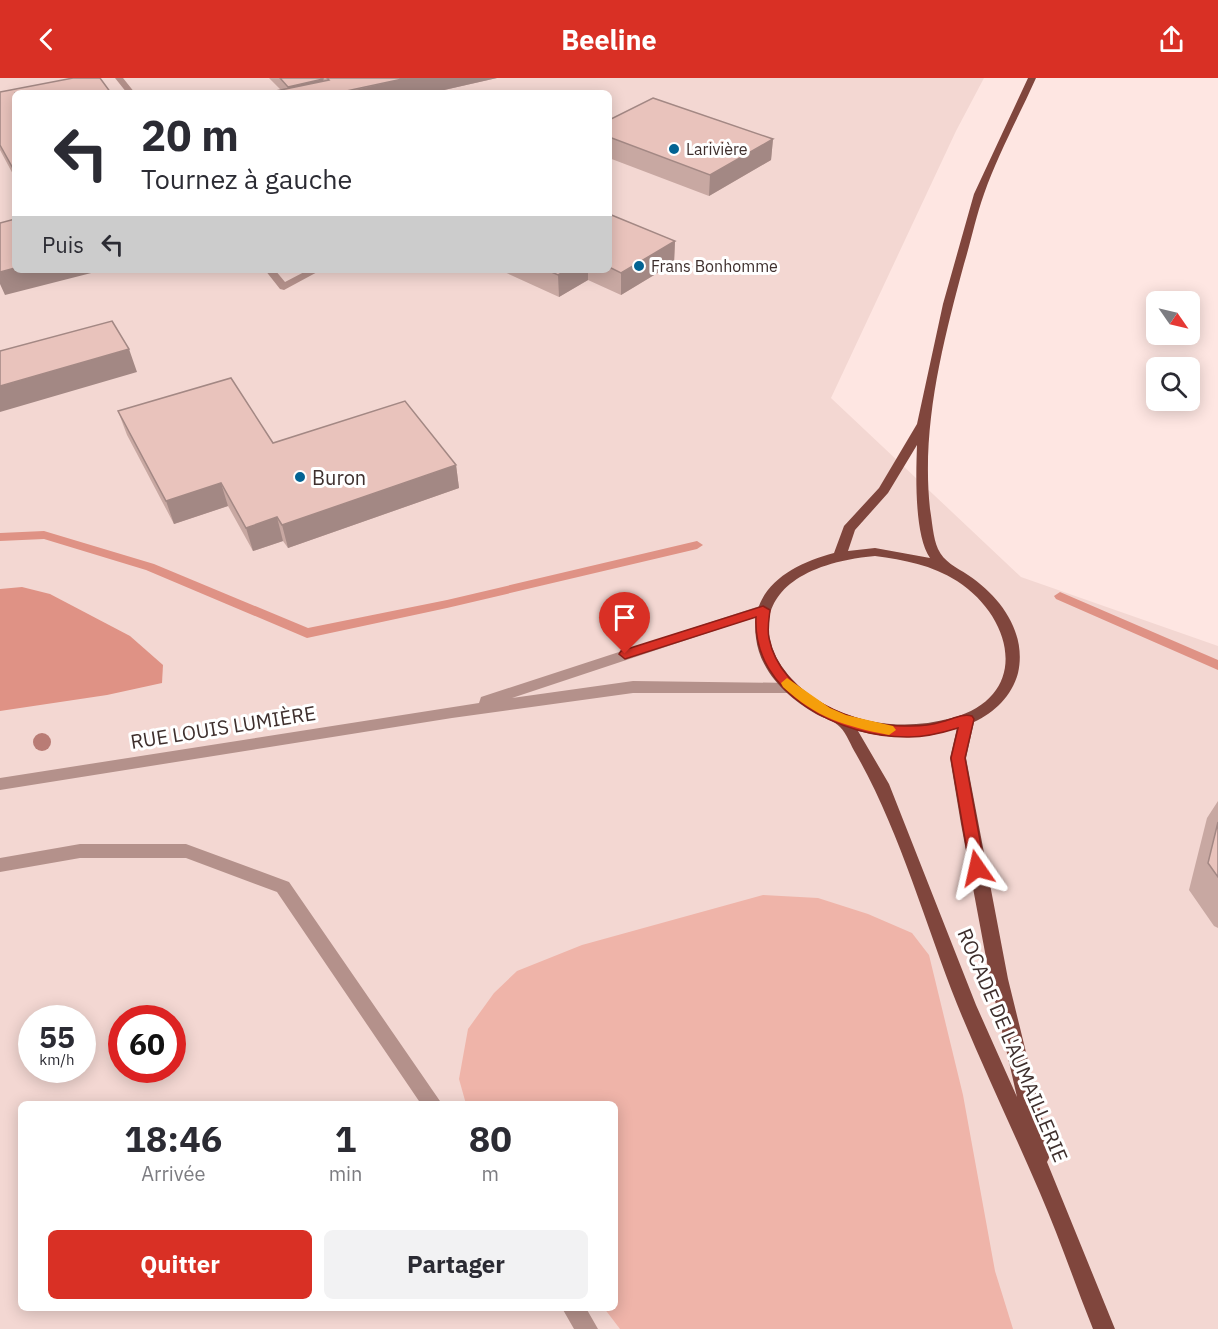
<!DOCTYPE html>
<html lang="fr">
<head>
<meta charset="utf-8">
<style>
	:root { --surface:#fff; --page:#f2f2f3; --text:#2b2b33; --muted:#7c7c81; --accent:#d93025 }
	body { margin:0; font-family:"IBM Plex Sans",sans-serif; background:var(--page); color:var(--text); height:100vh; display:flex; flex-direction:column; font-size:22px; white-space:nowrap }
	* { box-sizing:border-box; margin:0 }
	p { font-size:20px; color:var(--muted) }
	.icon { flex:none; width:33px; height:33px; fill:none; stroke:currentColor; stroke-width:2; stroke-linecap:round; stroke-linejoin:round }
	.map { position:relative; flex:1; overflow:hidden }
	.details { position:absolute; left:18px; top:1023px; width:600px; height:210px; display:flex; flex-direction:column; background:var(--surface); border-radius:9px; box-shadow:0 3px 15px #0003 }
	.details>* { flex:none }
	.hud { position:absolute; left:12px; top:12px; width:600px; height:183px; border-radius:9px; box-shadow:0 3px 15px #0003; background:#fff; color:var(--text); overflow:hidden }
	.needle { width:39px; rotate:124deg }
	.tools { position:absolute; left:1146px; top:213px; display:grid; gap:12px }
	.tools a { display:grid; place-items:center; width:54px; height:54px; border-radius:9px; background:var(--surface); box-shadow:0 3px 15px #0003; font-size:30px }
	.speed { position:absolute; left:18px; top:927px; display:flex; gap:12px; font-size:30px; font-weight:700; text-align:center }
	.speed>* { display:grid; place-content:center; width:78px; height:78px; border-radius:50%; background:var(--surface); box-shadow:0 3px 15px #0003; line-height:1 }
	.speed small { font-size:15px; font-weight:400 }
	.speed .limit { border:9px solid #d22; background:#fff; color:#111 }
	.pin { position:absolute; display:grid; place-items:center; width:51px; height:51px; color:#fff; margin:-62px -26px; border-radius:50% 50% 50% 0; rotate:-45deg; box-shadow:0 0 6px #0007 }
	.pin .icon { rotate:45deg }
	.me { position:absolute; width:66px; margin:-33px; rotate:349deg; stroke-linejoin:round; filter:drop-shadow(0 0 4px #0008) }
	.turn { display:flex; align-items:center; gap:21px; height:126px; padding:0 30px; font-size:27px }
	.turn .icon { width:78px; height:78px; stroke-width:2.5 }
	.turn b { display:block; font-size:42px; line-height:51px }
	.then { display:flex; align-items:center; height:57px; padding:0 30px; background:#0003; gap:12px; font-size:22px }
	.eta { display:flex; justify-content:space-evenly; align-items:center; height:102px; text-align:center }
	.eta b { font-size:36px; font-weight:700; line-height:42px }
	.primary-button { display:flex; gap:12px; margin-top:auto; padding:12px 30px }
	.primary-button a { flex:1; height:69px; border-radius:9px; background:var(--accent); color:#fff; font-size:24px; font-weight:700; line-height:69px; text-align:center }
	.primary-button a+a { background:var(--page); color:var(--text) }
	header { display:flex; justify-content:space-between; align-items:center; height:78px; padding:0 30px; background:var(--accent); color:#fff; font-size:27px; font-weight:700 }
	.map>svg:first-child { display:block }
	.built { fill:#f3d7d2; fill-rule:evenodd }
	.green { fill:#efb4a9 }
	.water { fill:#df9285 }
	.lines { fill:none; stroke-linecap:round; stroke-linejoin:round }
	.stream { fill:#df9285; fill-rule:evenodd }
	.minor { fill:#b4918b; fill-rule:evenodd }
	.major { fill:#80463d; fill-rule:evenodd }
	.tree { fill:#b97c75 }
	.wall { fill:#c8a8a2 }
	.shaded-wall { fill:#a38884 }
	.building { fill:#e9c3bc; stroke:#a38884; stroke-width:1.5 }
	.route { fill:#d93025; stroke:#8d1f18; stroke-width:1.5 }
	.slow { fill:#f59e0b }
	.poi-dot { fill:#036393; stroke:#fff; stroke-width:2 }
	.labels { text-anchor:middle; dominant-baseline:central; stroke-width:6; stroke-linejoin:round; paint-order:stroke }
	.far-poi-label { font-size:16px; fill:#3e2f2d; stroke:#fff; text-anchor:start }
	.poi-label { font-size:20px; fill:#3e2f2d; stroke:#fff; text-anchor:start }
	.street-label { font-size:20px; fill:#3e2f2d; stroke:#fff }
</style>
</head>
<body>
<header><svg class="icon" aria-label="back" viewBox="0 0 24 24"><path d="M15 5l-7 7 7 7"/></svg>Beeline<svg class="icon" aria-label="share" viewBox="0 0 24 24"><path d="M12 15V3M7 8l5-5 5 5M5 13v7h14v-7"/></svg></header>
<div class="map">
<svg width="1218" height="1251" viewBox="0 0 1218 1251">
	<rect width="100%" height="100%" fill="#fee6e2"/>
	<path class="built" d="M0,0H984L956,53L831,320L1021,499L1218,568V1251H0ZM15,15H609V192H15ZM32,940H82V992H32ZM122,940H172V992H122ZM21,1026H615V1230H21Z"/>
	<path class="green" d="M763,817L818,820L868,836L912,855L929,877L963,1017L995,1193L1013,1251H620L604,1230H615V1026H466L459,1001L468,951L494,915L517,893L582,867Z"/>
	<path class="water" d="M22,509L50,516L130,558L163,587L162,605L107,617L0,633V511Z"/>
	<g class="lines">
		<path class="stream" d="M44,453L154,486L308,550L447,522L697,463L703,467L697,471L447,530L307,560L146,492L44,461L0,463V455Z
			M1060,514L1218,582V592L1056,521L1054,518Z"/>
		<path class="minor" d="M115,0H123L135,15H127Z
			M265,192H275L285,204L308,192H321L284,212L280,211Z
			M763,527L768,529L770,532L768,535L512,620L633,603L792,605L797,607L799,611L797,615H633L452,640L0,712V700L479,625L481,619Z
			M80,766H186L289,804L442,1026H421L277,814L186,780H80L0,794V780Z
			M562,1230H586L598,1251H574Z"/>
		<path class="major" d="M1028,0H1036C1019,38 998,76 984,116C976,138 971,163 964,186C943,264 921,348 930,431C932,442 933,460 938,471C944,484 956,489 968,497C1001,519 1027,555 1018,595C1012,618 994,635 974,644L966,680L1008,901L1051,1076L1047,1084L1115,1251H1093C1075,1206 1059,1159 1040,1115C1013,1052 983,990 957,926C925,845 899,751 856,676C851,668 847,656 840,649C835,643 823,640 816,636C788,620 760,594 756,560C749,510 792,486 834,475L844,448L879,410L917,346L943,226L974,116ZM917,367C916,396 914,457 930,480L875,470L848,473L855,452L888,415ZM875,478C904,482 932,487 957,503C1014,540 1031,618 952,640C794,683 672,497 875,478ZM957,650L950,680L961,746L990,901L1017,1019L976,927L889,706L858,653C892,662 924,660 957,650Z"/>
	</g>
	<circle class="tree" cx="42" cy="664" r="9"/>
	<path class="wall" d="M269,0H497L431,15H266L281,12Z
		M0,14L15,15V100L0,72Z
		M609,42L773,61L771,82L709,118L609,80Z
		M609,136L675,163L674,185L621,217L588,202L559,219L500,192H609Z
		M118,333L273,365L456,387L459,410L288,470L283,463L253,473L228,428L174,446L127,357Z
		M1218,723V850L1214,848L1189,812L1207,740Z"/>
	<path class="shaded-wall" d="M407,0H497L431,15H342Z
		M323,1L325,15H289L288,9Z
		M773,61L771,82L709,118L710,97Z
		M675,163L674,185L621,217V195Z
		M15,190V192H103L5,217L0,206V194Z
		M567,192H588V202L559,219L558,197Z
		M129,271L137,294L0,334V308Z
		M456,387L459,410L288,470L282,447Z
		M221,405L228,428L174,446L166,423Z
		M277,439L283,463L253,473L246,450Z"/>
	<path class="building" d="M73,0H100L111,15H15V94L0,67V14Z
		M280,0H323V1L288,9Z
		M327,0H407L342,14L343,15H266L329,2Z
		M653,20L773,61L710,97L609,59V42Z
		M609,136L675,163L621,195L609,189Z
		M15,141V190L0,194V145Z
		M547,192H567L558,197Z
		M112,243L129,271L0,308V273Z
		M231,300L273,365L405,323L456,387L282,447L277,439L246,450L221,405L166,423L118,333Z
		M1218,744V799L1208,785Z"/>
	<path class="route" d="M763,528L770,532C769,541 767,551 769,560C780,618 856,650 910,648C920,648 932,647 941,644C951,642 962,635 972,638L974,641L965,680L985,790L983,795L977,797L972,795L970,790L951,680L958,650C942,655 926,659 909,659C841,660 752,616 756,539L625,581L619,576L621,573Z"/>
	<path class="slow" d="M787,600L830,630L846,637L893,648L896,652L889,657C844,648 817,640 783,609L781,605Z"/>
	<g class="poi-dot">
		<circle cx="674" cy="71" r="6"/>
		<circle cx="639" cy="188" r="6"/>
		<circle cx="300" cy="399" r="6"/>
	</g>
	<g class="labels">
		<g class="far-poi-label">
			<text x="686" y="71">Larivière</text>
			<text x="651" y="188">Frans Bonhomme</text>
		</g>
		<g class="poi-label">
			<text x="312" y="399">Buron</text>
		</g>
		<g class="street-label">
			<text transform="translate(223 649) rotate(-9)">RUE LOUIS LUMIÈRE</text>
			<text transform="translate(1013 967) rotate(67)">ROCADE DE L'AUMAILLERIE</text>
		</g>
	</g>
</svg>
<div class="tools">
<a><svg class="needle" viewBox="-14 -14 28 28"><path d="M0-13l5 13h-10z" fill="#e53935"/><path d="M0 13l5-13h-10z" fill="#7c7c81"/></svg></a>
<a><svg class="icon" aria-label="search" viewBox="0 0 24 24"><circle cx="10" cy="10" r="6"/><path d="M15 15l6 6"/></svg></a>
</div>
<div class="speed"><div>55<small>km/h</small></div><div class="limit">60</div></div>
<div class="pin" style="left:625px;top:576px;background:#d93025"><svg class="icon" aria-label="arrive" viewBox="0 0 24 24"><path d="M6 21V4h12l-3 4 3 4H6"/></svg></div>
<svg class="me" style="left:977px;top:790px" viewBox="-20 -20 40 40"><path d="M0-17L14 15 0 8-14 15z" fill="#d93025" stroke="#fff" stroke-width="4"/></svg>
<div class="hud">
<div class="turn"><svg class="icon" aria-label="left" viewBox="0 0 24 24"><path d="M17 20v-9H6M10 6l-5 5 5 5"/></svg><div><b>20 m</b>Tournez à gauche</div></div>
<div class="then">Puis<svg class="icon" aria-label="left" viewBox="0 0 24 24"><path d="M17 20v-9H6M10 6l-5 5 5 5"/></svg></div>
</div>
<section class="details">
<div class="eta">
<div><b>18:46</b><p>Arrivée</p></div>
<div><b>1</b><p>min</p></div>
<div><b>80</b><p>m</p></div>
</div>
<div class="primary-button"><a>Quitter</a><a>Partager</a></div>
</section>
</div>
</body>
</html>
